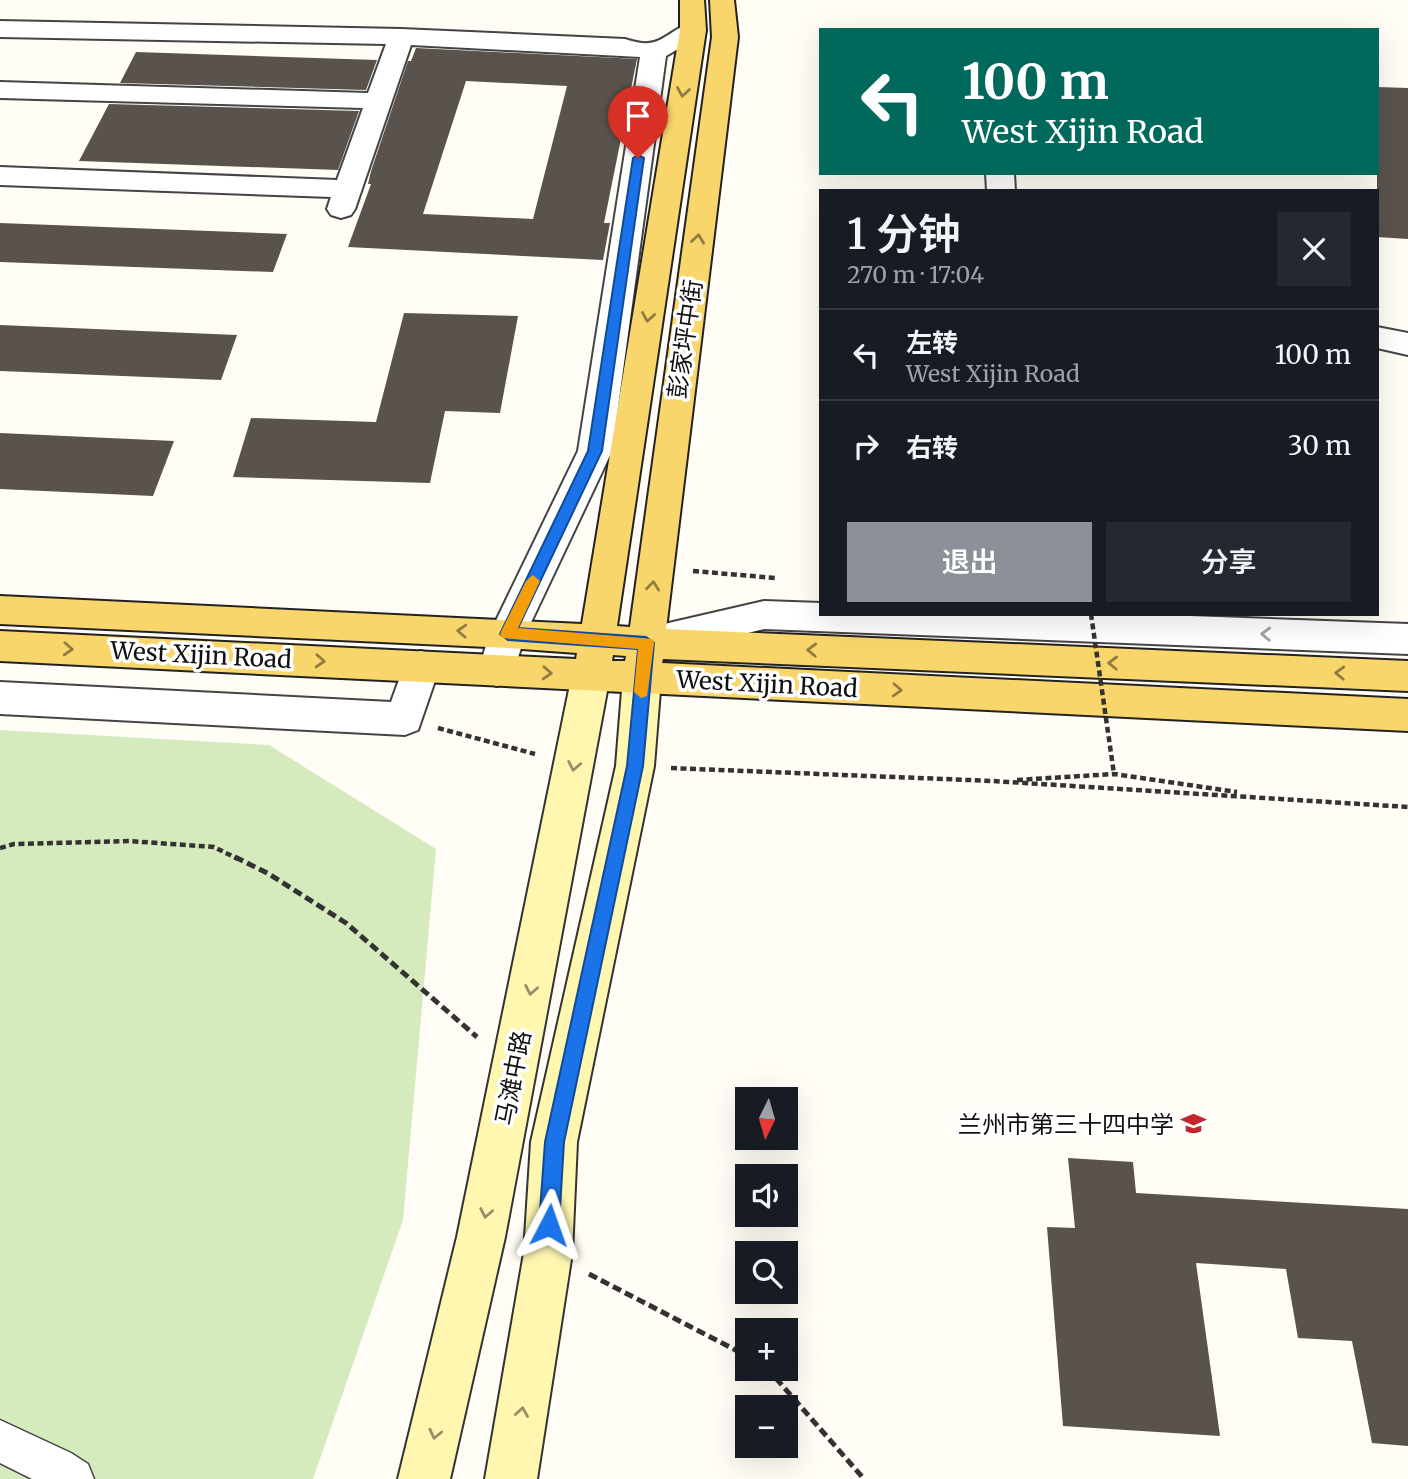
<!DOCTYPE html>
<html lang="zh">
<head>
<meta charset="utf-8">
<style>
	:root { --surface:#171b24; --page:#242831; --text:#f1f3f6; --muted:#9ea1a6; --line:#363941; --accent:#8c9099 }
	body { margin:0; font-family:Merriweather,"Noto Sans SC",serif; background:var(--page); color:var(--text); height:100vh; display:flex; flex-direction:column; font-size:26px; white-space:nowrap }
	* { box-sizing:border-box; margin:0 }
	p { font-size:23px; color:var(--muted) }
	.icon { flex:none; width:38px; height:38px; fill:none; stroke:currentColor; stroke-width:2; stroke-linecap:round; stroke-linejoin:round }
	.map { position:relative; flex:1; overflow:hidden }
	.details { position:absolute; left:819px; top:189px; width:560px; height:427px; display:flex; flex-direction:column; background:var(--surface); border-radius:0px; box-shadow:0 7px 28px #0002 }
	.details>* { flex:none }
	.top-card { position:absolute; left:819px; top:28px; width:560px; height:147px; border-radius:0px; box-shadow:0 7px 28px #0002; background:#00695c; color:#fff; overflow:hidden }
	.needle { width:46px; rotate:185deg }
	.fabs { position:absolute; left:735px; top:1087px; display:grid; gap:14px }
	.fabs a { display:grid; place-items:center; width:63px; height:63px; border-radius:0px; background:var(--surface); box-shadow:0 7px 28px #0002; font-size:35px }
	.pin { position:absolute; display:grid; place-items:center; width:60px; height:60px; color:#fff; margin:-72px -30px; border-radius:50% 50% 50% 0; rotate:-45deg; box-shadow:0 0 7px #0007 }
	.pin .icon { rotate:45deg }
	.me { position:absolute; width:77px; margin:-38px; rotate:4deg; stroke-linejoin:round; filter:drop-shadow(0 0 5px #0008) }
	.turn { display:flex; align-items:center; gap:24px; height:147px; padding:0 28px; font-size:32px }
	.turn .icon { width:91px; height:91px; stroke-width:2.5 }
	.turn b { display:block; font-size:49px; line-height:60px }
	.round { display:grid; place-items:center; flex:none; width:74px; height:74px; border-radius:0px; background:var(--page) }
	.headline { display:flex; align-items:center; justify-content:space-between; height:119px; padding:0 28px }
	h1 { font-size:42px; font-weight:600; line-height:52px }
	.cta { display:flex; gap:14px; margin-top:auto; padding:14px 28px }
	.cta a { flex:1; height:80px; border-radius:0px; background:var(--accent); color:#fff; font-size:28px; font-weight:600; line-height:80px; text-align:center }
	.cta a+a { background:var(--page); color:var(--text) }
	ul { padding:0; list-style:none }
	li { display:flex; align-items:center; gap:21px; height:91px; padding:0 28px; border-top:2px solid var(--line) }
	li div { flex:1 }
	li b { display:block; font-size:26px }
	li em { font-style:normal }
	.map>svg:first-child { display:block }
	.green { fill:#d5ebbd }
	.building { fill:#5a524d; fill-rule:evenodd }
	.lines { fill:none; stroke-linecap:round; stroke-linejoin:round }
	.pedestrian-casing { stroke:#444; stroke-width:3 }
	.minor-casing { stroke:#444; stroke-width:4 }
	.secondary-casing { stroke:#333; stroke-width:4 }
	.primary-casing { stroke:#222; stroke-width:4 }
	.path-far1 { stroke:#333; stroke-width:4.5; stroke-dasharray:6 3.5; stroke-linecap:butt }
	.path { stroke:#333; stroke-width:5; stroke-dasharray:9 4.5; stroke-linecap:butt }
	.pedestrian { fill:#fff; fill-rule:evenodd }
	.minor { fill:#fff; fill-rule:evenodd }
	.secondary { fill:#fff6b0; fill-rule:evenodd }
	.primary { fill:#f9d66b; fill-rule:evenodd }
	.path-bridge { stroke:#333; stroke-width:4.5; stroke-dasharray:6 3.5; stroke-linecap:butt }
	.oneway { stroke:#917d42 }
	.oneway2 { stroke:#a0a0a0 }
	.oneway3 { stroke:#948f68 }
	.route { fill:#1a73e8; stroke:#114b97; stroke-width:2 }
	.slow { fill:#f59e0b }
	.labels { text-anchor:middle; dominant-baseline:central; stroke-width:7; stroke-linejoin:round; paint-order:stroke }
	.street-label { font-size:24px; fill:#111; stroke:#fff }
	.poi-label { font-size:24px; fill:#111; stroke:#fff; text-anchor:end }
</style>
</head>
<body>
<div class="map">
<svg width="1408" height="1479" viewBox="0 0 1408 1479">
	<rect width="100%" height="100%" fill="#fffdf5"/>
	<path class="green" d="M0,730L269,745L436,849L403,1220L313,1479H0Z"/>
	<path class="building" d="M416,48L637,59L604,223H610L603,260L348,247L371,184H368L371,171L408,61H411ZM466,81L567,86L533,219L423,214Z
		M136,52L377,60L366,90L120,83Z
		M1377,87L1408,88V239L1377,237Z
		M109,104L359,111L338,170L79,161Z
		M0,223L287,234L273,272L0,262Z
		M404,313L518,316L500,413L445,411L430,483L233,477L251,418L376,422Z
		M0,325L237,335L221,380L0,371Z
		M0,433L174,441L153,496L0,489Z
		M1068,1158L1133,1162L1136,1193L1408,1209V1446L1372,1443L1352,1341L1298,1338L1286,1269L1196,1263L1220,1436L1063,1426L1047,1227L1075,1228Z"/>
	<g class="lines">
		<defs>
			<path id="pedestrian" d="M0,1420L71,1453L88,1464L94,1479H32L0,1463Z"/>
			<path id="minor" d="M0,21L401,29L625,39C632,41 641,44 648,43C668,42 679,19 702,25L706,30L702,35L666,56L612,451L526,633L510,682L497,686L484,682L478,671L490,633L578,451L640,57L411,45L355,209L351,215L341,218L331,215L327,209L331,197L0,185V167L337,180L363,108L0,98V82L368,93L386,44L0,37Z
				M986,173H1014L1015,191H987Z
				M1377,327L1408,333V355L1377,348Z
				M764,601L821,603V614H1136L1408,624V654L764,629L647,658L634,653L629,643L634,633L647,628Z
				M421,651L434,655L440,666L418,730L405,735L0,714V682L391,702L408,655Z"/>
			<path id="secondary" d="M591,660L604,664L610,675L505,1237L450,1479H398L457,1237L572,675L578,664Z
				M642,663L655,667L661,678L654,766L577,1142L572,1253L537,1479H485L524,1253L531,1142L616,766L623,678L629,667Z"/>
			<path id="primary" d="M680,0H704L706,30L617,626L630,627L712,37L710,0H734L738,37L666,629L1408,661V691L663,659L662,663L1408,699V731L0,661V631L576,659L577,653L508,648L0,624V596L582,624L680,30ZM613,655L626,656L625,661H612Z"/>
		</defs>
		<use href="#pedestrian" class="pedestrian-casing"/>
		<use href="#minor" class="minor-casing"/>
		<use href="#secondary" class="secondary-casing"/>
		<use href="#primary" class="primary-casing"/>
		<path class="path-far1" d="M693,571L775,578
			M438,728L535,754
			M671,768L993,781L1408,807
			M1017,780L1114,774L1237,792
			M0,848L14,844L129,841L214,847L238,859"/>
		<path class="path" d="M235,857L269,874L346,923L477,1037
			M589,1274L747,1356
			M767,1368L864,1479"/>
		<use href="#pedestrian" class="pedestrian"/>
		<use href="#minor" class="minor"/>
		<use href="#secondary" class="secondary"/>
		<use href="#primary" class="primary"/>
		<path class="path-bridge" d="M1091,614L1114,774"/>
	</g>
	<defs><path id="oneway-chevron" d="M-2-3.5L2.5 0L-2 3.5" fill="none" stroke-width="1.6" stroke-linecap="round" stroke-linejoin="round" transform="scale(1.75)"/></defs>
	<g class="oneway">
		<use href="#oneway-chevron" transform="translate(683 92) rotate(99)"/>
		<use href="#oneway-chevron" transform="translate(698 239) rotate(-82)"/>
		<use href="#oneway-chevron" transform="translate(648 317) rotate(99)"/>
		<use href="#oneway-chevron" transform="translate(653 586) rotate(-84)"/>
		<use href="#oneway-chevron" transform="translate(462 631) rotate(-177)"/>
		<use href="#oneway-chevron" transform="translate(68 649) rotate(3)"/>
		<use href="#oneway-chevron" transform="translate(812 650) rotate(-178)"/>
		<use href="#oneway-chevron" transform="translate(320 661) rotate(3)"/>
		<use href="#oneway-chevron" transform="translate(1113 663) rotate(-178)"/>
		<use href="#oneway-chevron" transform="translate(547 673) rotate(3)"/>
		<use href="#oneway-chevron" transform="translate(1340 673) rotate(-178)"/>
		<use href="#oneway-chevron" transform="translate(897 690) rotate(3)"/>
	</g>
	<use class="oneway2" href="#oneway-chevron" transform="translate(1266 634) rotate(-178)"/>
	<g class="oneway3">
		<use href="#oneway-chevron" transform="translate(574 766) rotate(101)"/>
		<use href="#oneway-chevron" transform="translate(531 990) rotate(101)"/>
		<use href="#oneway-chevron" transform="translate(486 1213) rotate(101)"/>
		<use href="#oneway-chevron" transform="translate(522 1412) rotate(-81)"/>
		<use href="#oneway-chevron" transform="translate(435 1434) rotate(103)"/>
	</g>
	<path class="route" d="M638,155L644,158L602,451L518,628L646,637L654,643L643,766L564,1142L559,1225L556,1232L549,1235L542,1232L539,1225L545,1142L627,766L638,649L508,640L500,634L588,451L633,158Z"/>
	<path class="slow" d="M533,575L540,581L518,628L652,639L654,643L647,696L641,698L634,692L638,649L503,638L500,634L526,581Z"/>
	<defs>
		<symbol id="school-bare" viewBox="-9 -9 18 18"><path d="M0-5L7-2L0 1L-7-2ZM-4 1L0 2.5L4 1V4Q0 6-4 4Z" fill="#c4262e" stroke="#fff" stroke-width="2.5" paint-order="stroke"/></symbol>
	</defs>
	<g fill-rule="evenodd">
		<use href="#school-bare" x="1176" y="1106" width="35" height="35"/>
	</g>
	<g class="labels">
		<g class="street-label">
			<text transform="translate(685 339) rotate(-82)">彭家坪中街</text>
			<text transform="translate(201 655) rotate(3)">West Xijin Road</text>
			<text transform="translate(767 684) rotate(3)">West Xijin Road</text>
			<text transform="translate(513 1078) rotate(-79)">马滩中路</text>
		</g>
		<g class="poi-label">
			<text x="1174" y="1124">兰州市第三十四中学</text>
		</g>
	</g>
</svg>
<div class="fabs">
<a><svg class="needle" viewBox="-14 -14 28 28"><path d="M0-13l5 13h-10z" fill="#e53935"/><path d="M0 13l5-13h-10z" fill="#9ea1a6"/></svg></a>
<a><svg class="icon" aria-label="sound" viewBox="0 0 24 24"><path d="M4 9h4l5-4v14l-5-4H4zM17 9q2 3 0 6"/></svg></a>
<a><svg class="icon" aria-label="search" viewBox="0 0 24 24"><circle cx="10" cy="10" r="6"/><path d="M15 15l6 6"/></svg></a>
<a>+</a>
<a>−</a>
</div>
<div class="pin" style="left:638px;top:158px;background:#d93025"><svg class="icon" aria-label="arrive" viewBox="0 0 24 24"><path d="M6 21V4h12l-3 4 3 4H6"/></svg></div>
<svg class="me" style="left:549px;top:1225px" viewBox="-20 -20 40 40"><path d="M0-17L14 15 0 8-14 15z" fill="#1a73e8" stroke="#fff" stroke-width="4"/></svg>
<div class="top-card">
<div class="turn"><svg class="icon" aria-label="left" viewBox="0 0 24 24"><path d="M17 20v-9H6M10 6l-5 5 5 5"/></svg><div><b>100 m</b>West Xijin Road</div></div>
</div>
<section class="details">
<div class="headline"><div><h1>1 分钟</h1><p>270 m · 17:04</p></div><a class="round"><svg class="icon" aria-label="close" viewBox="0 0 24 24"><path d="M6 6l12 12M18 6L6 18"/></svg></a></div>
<ul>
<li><svg class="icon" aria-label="left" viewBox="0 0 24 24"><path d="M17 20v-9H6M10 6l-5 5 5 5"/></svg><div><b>左转</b><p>West Xijin Road</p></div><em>100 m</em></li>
<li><svg class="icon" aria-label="right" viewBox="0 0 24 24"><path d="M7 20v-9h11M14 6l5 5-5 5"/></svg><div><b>右转</b></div><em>30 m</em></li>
</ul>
<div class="cta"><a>退出</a><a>分享</a></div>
</section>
</div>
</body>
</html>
